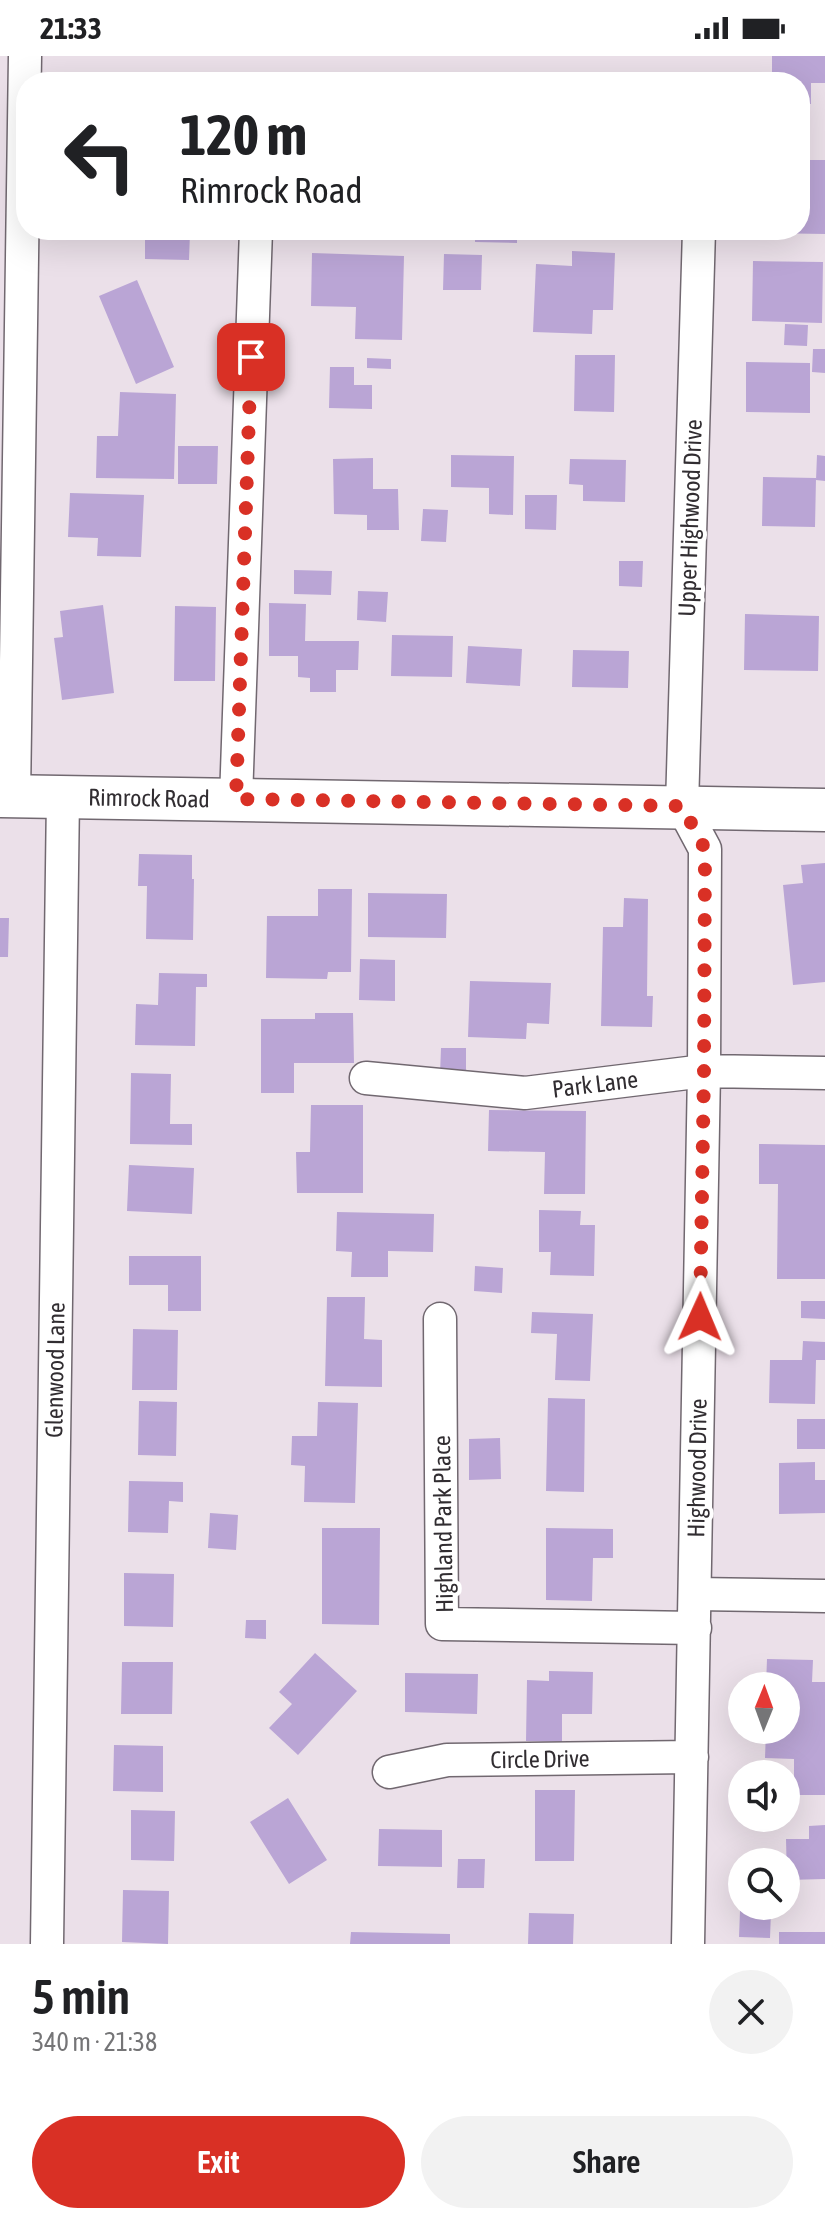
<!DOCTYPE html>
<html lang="en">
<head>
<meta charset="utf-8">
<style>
	:root { --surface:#fff; --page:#f2f2f2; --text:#202124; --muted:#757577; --accent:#d93025 }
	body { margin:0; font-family:"Asap Condensed",sans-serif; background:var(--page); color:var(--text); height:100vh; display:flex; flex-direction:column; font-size:30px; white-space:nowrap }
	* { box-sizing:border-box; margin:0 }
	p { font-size:26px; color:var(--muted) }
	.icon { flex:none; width:44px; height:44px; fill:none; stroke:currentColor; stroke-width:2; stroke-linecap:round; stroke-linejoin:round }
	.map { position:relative; height:1888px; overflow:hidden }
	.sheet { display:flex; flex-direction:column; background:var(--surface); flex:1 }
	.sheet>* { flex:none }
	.hud { position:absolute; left:16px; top:16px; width:794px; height:168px; border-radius:32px; box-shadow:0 8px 32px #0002; background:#fff; color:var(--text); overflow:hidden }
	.needle { width:52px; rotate:1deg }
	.tools { position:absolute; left:728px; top:1616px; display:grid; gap:16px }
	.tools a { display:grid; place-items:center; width:72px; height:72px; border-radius:50%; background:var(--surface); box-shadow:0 8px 32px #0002; font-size:40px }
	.pin { position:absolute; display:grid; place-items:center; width:68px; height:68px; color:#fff; margin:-34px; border-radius:16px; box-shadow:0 4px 12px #0006 }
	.me { position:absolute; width:88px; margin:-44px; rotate:1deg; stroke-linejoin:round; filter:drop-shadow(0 0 6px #0008) }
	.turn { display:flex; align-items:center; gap:28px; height:168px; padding:0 32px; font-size:36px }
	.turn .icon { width:104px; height:104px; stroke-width:2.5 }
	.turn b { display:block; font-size:56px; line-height:68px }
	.round { display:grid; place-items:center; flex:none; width:84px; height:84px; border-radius:42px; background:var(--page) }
	.headline { display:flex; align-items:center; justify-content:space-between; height:136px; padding:0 32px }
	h1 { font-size:48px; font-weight:600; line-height:60px }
	.cta { display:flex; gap:16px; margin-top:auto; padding:16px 32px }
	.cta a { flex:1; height:92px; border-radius:48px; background:var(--accent); color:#fff; font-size:32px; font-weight:600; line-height:92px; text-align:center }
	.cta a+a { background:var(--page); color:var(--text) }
	.status { display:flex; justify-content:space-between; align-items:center; height:56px; padding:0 40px; background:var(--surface); direction:ltr }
	.status svg { height:22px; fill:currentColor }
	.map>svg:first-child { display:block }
	.building { fill:#baa5d5 }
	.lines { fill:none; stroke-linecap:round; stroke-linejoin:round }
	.minor-casing { stroke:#716870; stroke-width:35 }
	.major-casing { stroke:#716870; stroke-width:45 }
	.minor { stroke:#fff; stroke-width:32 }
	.major { stroke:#fff; stroke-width:42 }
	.route { stroke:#d93025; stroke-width:14; stroke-dasharray:0 25.2 }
	.labels { text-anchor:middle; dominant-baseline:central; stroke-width:8; stroke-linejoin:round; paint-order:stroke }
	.street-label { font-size:24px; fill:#312d31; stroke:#fff }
</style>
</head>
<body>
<div class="status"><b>21:33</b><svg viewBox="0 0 49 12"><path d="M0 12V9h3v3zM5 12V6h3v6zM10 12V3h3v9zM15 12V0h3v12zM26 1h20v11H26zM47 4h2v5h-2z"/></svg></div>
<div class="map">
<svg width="825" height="1888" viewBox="0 0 825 1888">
	<rect width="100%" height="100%" fill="#ebe0e9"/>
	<path class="building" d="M772,0H825V27H811V48H800V26H772Z
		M800,104H825V178L764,177V174H800Z
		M145,174H207L206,178L190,177L189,204L145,203Z
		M475,174H517V187L475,186Z
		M572,195L615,197L613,254H593L592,278L533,276L536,208L572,210Z
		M312,197L404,200L402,284L355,283L356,251L311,250Z
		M444,198L482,199L481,234H443Z
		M753,205L823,206L822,267L752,265Z
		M137,224L174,311L136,328L99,240Z
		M785,268L808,269L807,290L784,289Z
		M813,293H825V317L812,316Z
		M575,299H615L614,356L574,355Z
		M367,302L391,303V313L367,312Z
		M746,306L810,307V357L746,356Z
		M330,311H354V329H372V353L329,352Z
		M120,336L176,338L174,423L96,422L97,380H118Z
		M178,390H218L217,428H178Z
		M451,399L514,400L513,459L489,458V432L451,431Z
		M817,399L825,400V425L816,424Z
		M373,402V433H398L399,474H367V459L334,458L333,403Z
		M570,403L626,404L625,446L583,445V429L569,428Z
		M763,421L816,422L815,471L762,470Z
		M70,437L144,439L141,501L97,500L98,482L68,481Z
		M525,439H557L556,474L525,473Z
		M423,453L448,454L446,486L421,485Z
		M619,505H643L642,531L619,530Z
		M294,514L332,515L331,539L294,538Z
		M358,535L388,536L386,566L357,564Z
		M269,547L306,548L305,585H359L358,614H336V636H310V622L298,621V600H269Z
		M103,549L114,637L62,644L54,582L63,581L60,555Z
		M175,550L216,551L215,625H174Z
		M745,558L819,560L818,615L744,614Z
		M392,579L453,580L452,621L391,620Z
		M468,590L522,593L520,630L466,627Z
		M573,594L629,595L628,632L572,631Z
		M139,798L192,799V823H194L193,884L146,883L147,830H138Z
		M825,807V926L793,929L783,829L803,827L801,809Z
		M318,833H352L351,916H328L327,923L266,922L267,860H318Z
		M368,837L447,838L446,882L368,881Z
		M624,842L648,843L647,940H653L652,971L601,970L603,871H623Z
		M0,862H9L8,901H0Z
		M360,903L395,904V945L359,944Z
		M159,917L207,918V931H196L195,990L135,989L136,948L158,949Z
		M470,925L551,927L549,968L527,967L526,983L468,981Z
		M315,957H353L354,1007H294V1037H261V963H315Z
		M441,992H466V1020L440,1019Z
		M131,1017L171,1018L170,1068H192V1089L130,1088Z
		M311,1049H363V1137H297L296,1096H310Z
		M489,1054L586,1055L585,1138H544L545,1096L488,1095Z
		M759,1088L825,1089V1223H777L778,1128H759Z
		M129,1109L194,1112L192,1158L127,1155Z
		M539,1154L581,1155L580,1169H595L594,1220L550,1219L551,1196H539Z
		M337,1156L434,1158L433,1196L388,1195V1221H351L352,1196L336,1195Z
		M129,1200H201V1255H168V1229H129Z
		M475,1210L503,1212L502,1237L474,1235Z
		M327,1241H365L364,1283L382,1284V1331L325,1330Z
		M801,1245H825V1263L801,1262Z
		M532,1256L593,1258L590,1325L555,1324L557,1278L531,1277Z
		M133,1273L178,1274L177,1334H132Z
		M803,1285L825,1286V1304H816L815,1348L769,1347L770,1304H802Z
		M548,1342L585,1343L584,1436L546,1435Z
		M139,1345L177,1346L176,1400L138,1399Z
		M318,1346L358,1347L355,1447L304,1446L305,1410L291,1409L292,1380H317Z
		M797,1363H825V1393H797Z
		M500,1382L501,1423L469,1424V1383Z
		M815,1406V1424H825V1457L779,1458V1407Z
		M129,1425L183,1426V1446L169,1445L168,1477L128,1476Z
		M210,1457L238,1459L236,1494L208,1492Z
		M322,1472H380L379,1569L322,1568Z
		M546,1472L613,1473V1502H593L592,1545L546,1544Z
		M124,1517L174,1518L173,1571L124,1570Z
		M246,1564H266V1583L245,1582Z
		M315,1597L357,1635L298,1699L269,1672L292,1648L279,1636Z
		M767,1603L813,1604L812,1626H825V1739H794V1703L765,1702L766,1674H786V1630H766Z
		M122,1606H173L172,1658H121Z
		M549,1615L593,1616L592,1658H562V1686L526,1685L527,1624L549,1625Z
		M405,1617L478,1618L477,1658L405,1656Z
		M114,1689L163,1690V1736L113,1735Z
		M535,1734H575L574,1805H535Z
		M288,1742L327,1804L289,1828L250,1766Z
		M131,1754L175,1755L174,1805L131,1804Z
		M825,1769V1823L787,1824L786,1783H809V1770Z
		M379,1773L442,1774V1811L378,1810Z
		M458,1803H485L484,1832H457Z
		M123,1834L169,1835L168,1888L122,1886Z
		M740,1855L771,1856L770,1882L739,1881Z
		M529,1857L574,1858L573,1888H528Z
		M351,1876L450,1878V1888H350Z
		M779,1876H825V1888H779Z"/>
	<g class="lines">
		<defs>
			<path id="minor" d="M14,740L25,0
				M236,743L256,174
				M366,1022L525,1037L704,1015L825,1017
				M440,1263L442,1568L695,1572
				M695,1538L825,1540
				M389,1716L447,1704L692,1701
				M47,1888L63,741
				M688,1888L704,1015L705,793L682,750L699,174"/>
			<path id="major" d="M0,740L825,754"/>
		</defs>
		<use href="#minor" class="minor-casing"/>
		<use href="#major" class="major-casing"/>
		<use href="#minor" class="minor"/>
		<use href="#major" class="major"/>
	</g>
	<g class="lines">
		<path class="route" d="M251,301L236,743L682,750L705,793L704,1015L700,1261"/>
	</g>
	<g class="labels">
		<g class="street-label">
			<text transform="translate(690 462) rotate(-88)">Upper Highwood Drive</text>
			<text transform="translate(149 742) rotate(1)">Rimrock Road</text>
			<text transform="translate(595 1028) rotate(-7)">Park Lane</text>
			<text transform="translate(55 1314) rotate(-89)">Glenwood Lane</text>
			<text transform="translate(697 1412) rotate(-89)">Highwood Drive</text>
			<text transform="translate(443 1468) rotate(-91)">Highland Park Place</text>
			<text transform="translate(540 1703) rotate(-1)">Circle Drive</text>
		</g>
	</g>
</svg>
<div class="tools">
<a><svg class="needle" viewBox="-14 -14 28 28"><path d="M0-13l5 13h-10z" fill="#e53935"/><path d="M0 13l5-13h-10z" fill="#757577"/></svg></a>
<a><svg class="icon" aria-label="sound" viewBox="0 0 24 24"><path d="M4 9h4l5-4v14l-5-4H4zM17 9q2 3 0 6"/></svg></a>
<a><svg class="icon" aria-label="search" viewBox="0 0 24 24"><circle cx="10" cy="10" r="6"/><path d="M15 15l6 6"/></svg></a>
</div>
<div class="pin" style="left:251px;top:301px;background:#d93025"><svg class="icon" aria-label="arrive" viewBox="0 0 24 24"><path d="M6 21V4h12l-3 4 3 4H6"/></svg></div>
<svg class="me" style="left:700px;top:1261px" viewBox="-20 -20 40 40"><path d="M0-17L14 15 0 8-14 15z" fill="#d93025" stroke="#fff" stroke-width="4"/></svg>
<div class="hud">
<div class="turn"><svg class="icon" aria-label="left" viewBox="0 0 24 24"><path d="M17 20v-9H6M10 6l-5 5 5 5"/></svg><div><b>120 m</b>Rimrock Road</div></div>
</div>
</div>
<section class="sheet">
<div class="headline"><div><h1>5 min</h1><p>340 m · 21:38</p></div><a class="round"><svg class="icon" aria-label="close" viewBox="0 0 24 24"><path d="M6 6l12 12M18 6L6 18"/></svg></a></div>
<div class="cta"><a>Exit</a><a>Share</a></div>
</section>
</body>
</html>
